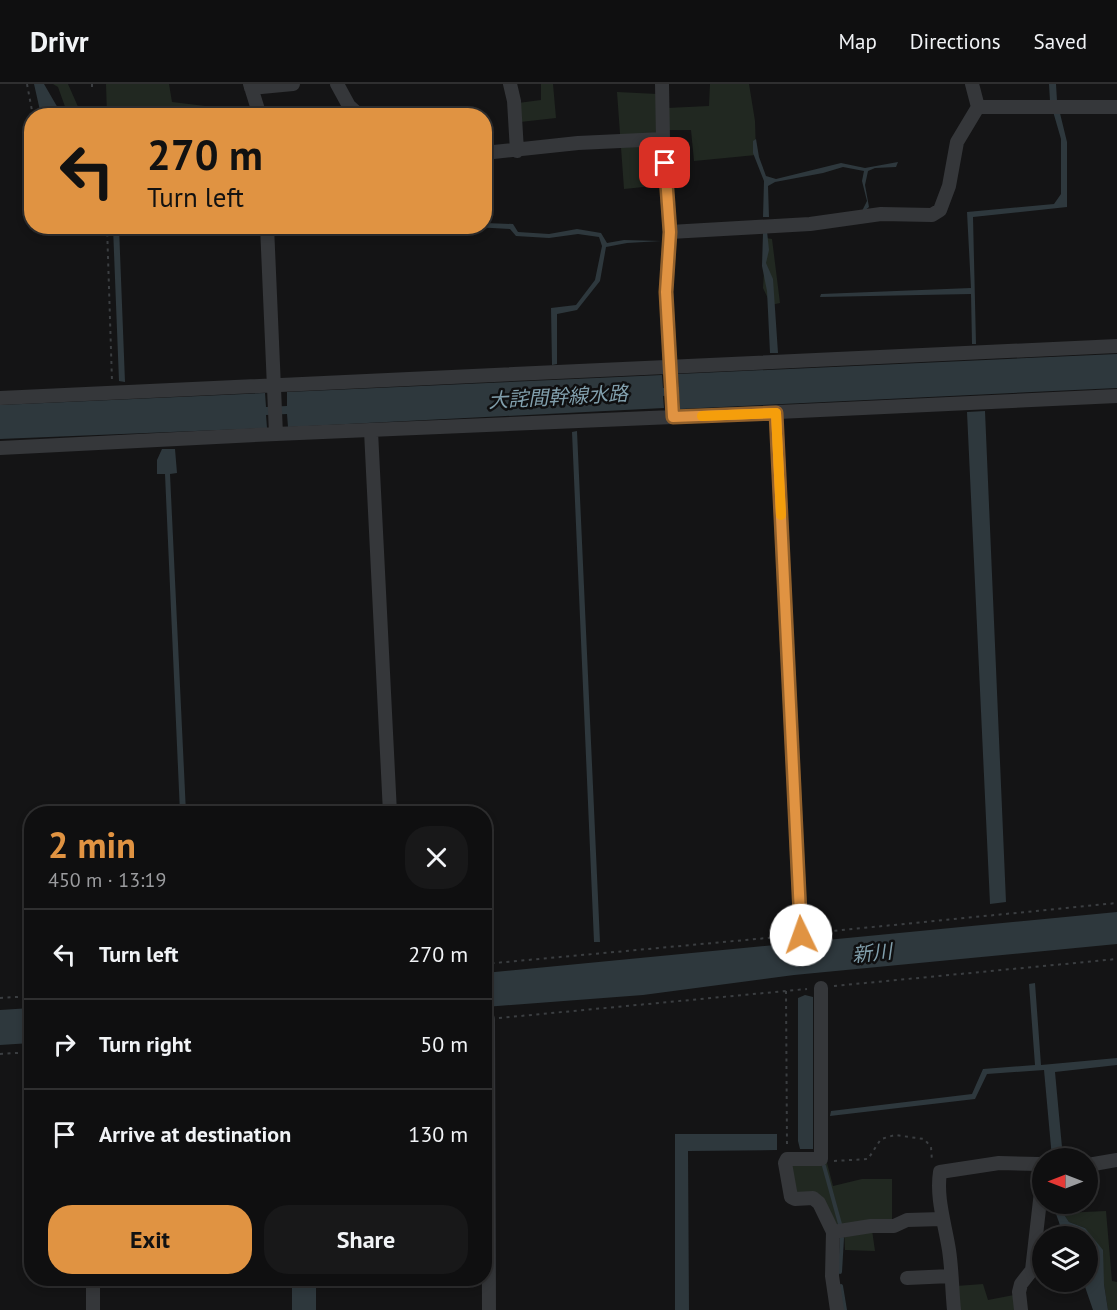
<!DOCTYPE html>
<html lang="en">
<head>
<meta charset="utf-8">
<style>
	:root { --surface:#0f0f10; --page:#181819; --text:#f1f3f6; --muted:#9b9c9f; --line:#2f2f30; --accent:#e09342 }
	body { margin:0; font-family:"PT Sans","Noto Sans JP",sans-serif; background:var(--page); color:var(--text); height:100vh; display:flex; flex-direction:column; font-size:22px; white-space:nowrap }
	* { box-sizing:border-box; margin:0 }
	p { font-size:20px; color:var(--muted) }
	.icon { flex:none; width:33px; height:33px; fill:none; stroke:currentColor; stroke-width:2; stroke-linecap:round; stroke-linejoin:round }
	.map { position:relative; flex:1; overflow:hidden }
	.sheet { position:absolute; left:24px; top:722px; width:468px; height:480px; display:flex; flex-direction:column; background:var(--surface); border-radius:24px; box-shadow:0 3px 9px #0003,0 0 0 2px var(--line) }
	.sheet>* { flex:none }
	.banner { position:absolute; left:24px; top:24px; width:468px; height:126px; border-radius:24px; box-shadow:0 3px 9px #0003,0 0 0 2px var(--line); background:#e09342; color:#111; overflow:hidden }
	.needle { width:39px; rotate:270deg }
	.controls { position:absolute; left:1032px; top:1064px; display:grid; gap:12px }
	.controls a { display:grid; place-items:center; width:66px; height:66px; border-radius:50%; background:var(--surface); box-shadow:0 3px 9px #0003,0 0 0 2px var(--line); font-size:30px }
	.pin { position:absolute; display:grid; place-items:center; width:51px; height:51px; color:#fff; margin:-26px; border-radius:12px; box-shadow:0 3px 9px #0006 }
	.me { position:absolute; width:66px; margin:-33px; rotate:357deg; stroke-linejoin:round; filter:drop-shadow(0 0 4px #0008) }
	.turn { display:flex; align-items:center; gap:21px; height:126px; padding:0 24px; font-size:27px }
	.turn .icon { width:78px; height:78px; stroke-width:2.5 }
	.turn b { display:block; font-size:42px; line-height:51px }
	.round { display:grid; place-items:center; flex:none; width:63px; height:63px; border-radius:24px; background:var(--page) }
	.headline { display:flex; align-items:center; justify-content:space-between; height:102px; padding:0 24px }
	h1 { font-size:36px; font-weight:700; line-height:45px; color:var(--accent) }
	.button { display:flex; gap:12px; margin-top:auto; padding:12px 24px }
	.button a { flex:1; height:69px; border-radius:24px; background:var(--accent); color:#111; font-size:24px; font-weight:700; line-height:69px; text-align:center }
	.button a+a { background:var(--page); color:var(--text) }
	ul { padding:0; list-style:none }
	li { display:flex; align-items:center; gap:18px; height:90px; padding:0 24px; border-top:2px solid var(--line) }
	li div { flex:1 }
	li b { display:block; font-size:22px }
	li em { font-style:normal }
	header { display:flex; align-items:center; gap:36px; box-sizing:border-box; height:84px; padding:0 30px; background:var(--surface); border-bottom:2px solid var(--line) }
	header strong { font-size:28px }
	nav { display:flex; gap:33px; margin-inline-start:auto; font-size:21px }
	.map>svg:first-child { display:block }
	.green { fill:#212821 }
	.water { fill:#2e383d }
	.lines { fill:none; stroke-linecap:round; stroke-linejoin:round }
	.stream { stroke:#2e383d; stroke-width:4 }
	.path { stroke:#3b3e41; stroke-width:2; stroke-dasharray:3 4.5; stroke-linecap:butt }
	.minor { stroke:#35373a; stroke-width:14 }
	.route-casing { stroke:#92602b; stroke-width:15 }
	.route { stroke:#e09342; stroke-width:10 }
	.slow { stroke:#f59e0b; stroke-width:10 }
	.labels { text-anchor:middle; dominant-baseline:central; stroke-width:5; stroke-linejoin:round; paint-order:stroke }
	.water-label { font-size:20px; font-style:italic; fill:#819fac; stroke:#0f0f10 }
</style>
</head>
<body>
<header>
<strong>Drivr</strong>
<nav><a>Map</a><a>Directions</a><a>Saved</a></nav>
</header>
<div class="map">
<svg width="1117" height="1226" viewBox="0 0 1117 1226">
	<rect width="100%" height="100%" fill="#141415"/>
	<path class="green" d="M53,0H68L79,25V31H68L58,3Z
		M106,0H169L172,18L205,22L204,31H107Z
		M541,0H553L556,34L520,38L518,19L541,16Z
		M710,0H749L755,37L756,71L694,77L691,46H668L667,24L709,22Z
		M617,8L657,10L663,101L624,105Z
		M766,154L772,155L780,219L771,221L763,204Z
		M790,1079H827L833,1102L862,1095H892V1139H871L875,1167L845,1166L844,1143L833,1140L818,1109H795Z
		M1106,1127L1112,1197L1117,1198V1226H1108L1104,1200L1085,1144L1069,1138L1063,1129Z
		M983,1200L988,1216L1014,1211V1226H959L956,1202Z"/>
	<path class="water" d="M34,0H44L62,31H41Z
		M1049,0H1056L1057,17L1067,58V123L973,133L976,260H972L971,210L820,213L821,210L971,204L967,128L1054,120L1061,110V55L1050,17Z
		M756,55L759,73L766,92L776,95L841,79L865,84L898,78L896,83L875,84L868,87L865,101L869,123L864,127H862L867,117L862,97L864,87L843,83L823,89L775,98L768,102L769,133H763L764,97L753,69V57Z
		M485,139L513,140L518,148L549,150L577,145L601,149L607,159L624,156L661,157L627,159L606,163L600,197L577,226L557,230V280L552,281L551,224L576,221L595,196L602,162L599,153L578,150L549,154L516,152L510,145L474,143L484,142Z
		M113,143H119L125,298L119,297Z
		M767,147L769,166L766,179L773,195L778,269H770L767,207L762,182L763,149Z
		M1117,270V304L680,325L679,311L663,312L664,324L288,343L287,330L266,331L267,344L0,355V321L265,309L266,323L287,322V308L662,291L663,304L679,303L678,290Z
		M985,327L1006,818L990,820L967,328Z
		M577,347L600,858H594L572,348Z
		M162,365H175L177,389L170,390L186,729H180L165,390H157V376Z
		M1117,828V860L794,891L643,911L485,923V889Z
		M1035,899L1041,981L1117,974V981L1055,988L1063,1074H1052L1044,986L987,990L975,1015L830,1032L831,1027L972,1010L983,985L1035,981L1029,900Z
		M805,911L813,913V1065H800L798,1057V914Z
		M31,924V959L0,961V926Z
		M675,1050H777V1066L688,1067L689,1226H675Z
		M1054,1119H1062L1063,1129L1069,1138L1085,1144L1103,1166L1104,1200L1108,1226H1093L1083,1197H1088V1152H1061C1062,1139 1054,1131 1054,1119Z
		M292,1194H316V1226H292Z"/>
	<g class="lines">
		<path class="stream" d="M824,1082L840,1140
			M840,1188L842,1154
			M841,1202L845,1226"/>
		<path class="path" d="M27,0L33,32
			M92,0V3
			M107,142L112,297
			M812,849L1117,819
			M484,880L789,852
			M834,902L1117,875
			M786,907L787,1063
			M0,914L32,912
			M499,934L807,905
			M0,970L32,968
			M834,1077L868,1075L881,1055L895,1051L924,1055L931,1063L932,1077"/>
		<path class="minor" d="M250,0L260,32
			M337,0L349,22L360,32
			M510,0L514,17L517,67
			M662,0L663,55L670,148L666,208L673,333L1117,312
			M251,4L293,0
			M978,23H1117
			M484,69L578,59L663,55
			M267,142L276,350L673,333
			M670,148L810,140L881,130L932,131L940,126L949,102L957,58L978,23L972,0
			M0,314L1117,262
			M776,329L801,851
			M371,347L390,729
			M0,364L276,350
			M821,904V1075H787L785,1079L791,1113L795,1115L813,1114L819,1119L833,1148L832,1192L837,1226
			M488,935L489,1226
			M1088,1081L1117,1076
			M833,1148L871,1142H894L907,1136L942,1135
			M93,1194V1226
			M907,1194L951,1192
			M954,1226C952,1206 952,1186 949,1166C945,1140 936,1114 940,1088L999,1079L1039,1080L1042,1083
			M1021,1226L1019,1208L1021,1200L1032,1186L1042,1099"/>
	</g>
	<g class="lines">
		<defs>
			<path id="route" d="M665,79L670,148L666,208L673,333L776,329L801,851"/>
		</defs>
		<use href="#route" class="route-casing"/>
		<use href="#route" class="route"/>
		<path class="slow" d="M702,332L776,329L781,431"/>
	</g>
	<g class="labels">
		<g class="water-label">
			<text transform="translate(558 313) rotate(-3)">大詫間幹線水路</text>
			<text transform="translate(872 869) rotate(-6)">新川</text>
		</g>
	</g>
</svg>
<div class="controls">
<a><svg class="needle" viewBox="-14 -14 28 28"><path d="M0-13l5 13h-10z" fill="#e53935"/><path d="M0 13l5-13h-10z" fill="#9b9c9f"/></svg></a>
<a><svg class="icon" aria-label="layers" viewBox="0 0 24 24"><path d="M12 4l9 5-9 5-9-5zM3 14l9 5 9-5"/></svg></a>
</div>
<div class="pin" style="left:665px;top:79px;background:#d93025"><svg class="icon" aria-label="arrive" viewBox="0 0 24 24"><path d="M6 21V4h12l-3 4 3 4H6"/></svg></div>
<svg class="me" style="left:801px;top:851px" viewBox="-20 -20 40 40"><circle r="19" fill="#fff"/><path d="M0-13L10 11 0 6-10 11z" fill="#e09342"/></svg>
<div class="banner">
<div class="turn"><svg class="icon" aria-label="left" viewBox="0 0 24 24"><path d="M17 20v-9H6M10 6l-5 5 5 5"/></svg><div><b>270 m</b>Turn left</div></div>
</div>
<section class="sheet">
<div class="headline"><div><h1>2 min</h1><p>450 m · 13:19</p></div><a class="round"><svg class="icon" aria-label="close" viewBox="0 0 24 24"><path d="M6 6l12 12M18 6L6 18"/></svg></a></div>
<ul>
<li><svg class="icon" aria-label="left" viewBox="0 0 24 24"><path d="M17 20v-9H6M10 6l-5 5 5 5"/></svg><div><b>Turn left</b></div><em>270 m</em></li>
<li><svg class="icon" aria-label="right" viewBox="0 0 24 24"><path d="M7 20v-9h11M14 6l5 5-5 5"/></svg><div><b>Turn right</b></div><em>50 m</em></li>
<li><svg class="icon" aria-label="arrive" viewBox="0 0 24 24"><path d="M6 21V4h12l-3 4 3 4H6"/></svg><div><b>Arrive at destination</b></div><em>130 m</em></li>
</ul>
<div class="button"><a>Exit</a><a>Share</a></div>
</section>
</div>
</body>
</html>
